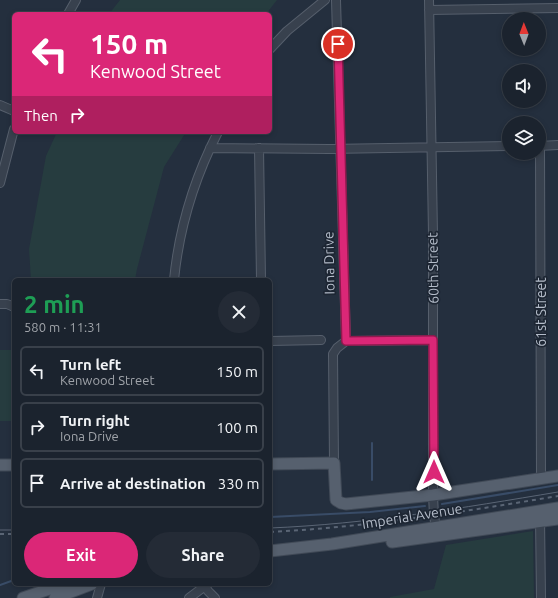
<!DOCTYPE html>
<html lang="en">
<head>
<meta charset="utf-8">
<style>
	:root { --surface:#1b232e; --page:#242b36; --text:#f1f3f6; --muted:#a0a4aa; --line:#39404a; --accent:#db2777 }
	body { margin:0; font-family:Ubuntu,sans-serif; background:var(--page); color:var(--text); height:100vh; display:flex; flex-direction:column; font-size:15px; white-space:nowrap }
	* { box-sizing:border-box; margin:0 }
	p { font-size:13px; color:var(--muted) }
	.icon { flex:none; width:22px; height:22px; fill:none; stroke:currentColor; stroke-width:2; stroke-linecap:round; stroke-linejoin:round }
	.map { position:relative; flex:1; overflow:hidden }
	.details { position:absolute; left:12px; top:278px; width:260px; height:308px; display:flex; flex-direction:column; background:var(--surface); border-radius:6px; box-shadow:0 2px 6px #0003,0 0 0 1px var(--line) }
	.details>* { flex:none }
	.hud { position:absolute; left:12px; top:12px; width:260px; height:122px; border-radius:6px; box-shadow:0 2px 6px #0003,0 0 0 1px var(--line); background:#db2777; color:#fff; overflow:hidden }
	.needle { width:26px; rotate:359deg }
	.fabs { position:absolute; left:502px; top:12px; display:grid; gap:8px }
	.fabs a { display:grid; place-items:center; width:44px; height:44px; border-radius:50%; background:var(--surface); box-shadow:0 2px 6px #0003,0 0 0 1px var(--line); font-size:20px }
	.pin { position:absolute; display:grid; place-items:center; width:34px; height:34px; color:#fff; margin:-17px; border:2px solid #fff; border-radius:50%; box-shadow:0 1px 4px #0007 }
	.me { position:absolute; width:44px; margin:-22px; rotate:0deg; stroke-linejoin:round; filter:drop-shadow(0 0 3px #0008) }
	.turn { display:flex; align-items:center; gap:14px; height:84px; padding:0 12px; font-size:18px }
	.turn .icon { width:52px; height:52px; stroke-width:2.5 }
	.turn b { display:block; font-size:28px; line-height:34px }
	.then { display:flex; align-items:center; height:38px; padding:0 12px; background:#0003; gap:8px; font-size:15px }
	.round { display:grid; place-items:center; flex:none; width:42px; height:42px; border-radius:21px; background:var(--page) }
	.summary { display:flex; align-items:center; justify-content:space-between; height:68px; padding:0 12px }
	h1 { font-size:24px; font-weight:700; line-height:30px; color:#1e9e55 }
	.primary-button { display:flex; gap:8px; margin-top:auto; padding:8px 12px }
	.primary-button a { flex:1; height:46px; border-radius:24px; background:var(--accent); color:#fff; font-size:16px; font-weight:700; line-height:46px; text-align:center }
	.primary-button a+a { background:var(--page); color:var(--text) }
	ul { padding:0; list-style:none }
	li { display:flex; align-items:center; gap:12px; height:50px; margin:0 8px 6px; padding:0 4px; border:2px solid var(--line); border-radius:6px }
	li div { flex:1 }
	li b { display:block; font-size:15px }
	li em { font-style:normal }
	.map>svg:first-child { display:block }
	.green { fill:#263c3f }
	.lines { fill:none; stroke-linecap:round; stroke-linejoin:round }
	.stream { stroke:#394c67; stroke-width:2 }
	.minor-casing { stroke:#565f6c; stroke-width:10 }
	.major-casing { stroke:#414a57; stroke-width:13 }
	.minor { stroke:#38414e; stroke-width:8 }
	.major { stroke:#56606e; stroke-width:11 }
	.tram { stroke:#5a6575; stroke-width:1 }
	.rail { stroke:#5a6575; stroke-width:2; stroke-dasharray:4 4; stroke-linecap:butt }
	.route-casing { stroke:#8e194d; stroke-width:10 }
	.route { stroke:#db2777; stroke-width:7 }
	.labels { text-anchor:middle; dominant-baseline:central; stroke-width:3.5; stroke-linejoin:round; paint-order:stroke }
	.street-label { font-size:14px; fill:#b4bcc9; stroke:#1d2633 }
</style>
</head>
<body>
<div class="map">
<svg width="558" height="598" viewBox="0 0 558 598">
	<rect width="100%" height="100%" fill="#242f3e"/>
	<path class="green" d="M120,0H277L266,14H109Z
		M57,132H186L164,167L137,269L135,280H31L29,249L46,156Z
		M0,350H14V421H0Z
		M533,531L534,598H390V597L434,589L446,545Z"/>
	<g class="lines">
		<path class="stream" d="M372,480V443
			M442,504L558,485
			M270,517L370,512L425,506
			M0,585L14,580"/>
		<defs>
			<path id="minor" d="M336,0L346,341
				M429,0L433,234V495L434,516L437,533
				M429,10L558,8
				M68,14L76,0
				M270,49L287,31L325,0
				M0,105L14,111
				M539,146L558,145
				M540,146L541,478
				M210,148L329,149L509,146
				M259,148L261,280
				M0,183L14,129
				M174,280C179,229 195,177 218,132
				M0,304H7L14,307
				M270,341L321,340
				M346,341L433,340
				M334,463L333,354L337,348L346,341
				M540,517L541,598
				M204,584L208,591L215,598
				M97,598L101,584
				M189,598L205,586"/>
			<path id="major" d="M270,464L334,463L336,500L341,503L346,504L433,495L558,476
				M0,465H14
				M392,542L558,519
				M270,551L332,544L558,508
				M23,598L64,584
				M55,598L92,584"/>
		</defs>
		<use href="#minor" class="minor-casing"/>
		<use href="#major" class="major-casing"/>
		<use href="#minor" class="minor"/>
		<use href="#major" class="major"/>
		<path class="tram" d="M270,528C367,524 462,508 558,492
			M0,530H14"/>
		<path class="rail" d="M270,532C367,527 462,512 558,496
			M0,534H14"/>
	</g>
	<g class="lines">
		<defs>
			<path id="route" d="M338,44L346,341L433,340L434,472"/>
		</defs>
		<use href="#route" class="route-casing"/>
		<use href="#route" class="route"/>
	</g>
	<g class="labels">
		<g class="street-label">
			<text transform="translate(329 263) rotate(-91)">Iona Drive</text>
			<text transform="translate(433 268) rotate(-91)">60th Street</text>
			<text transform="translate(541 312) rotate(-90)">61st Street</text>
			<text transform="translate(412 516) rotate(-9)">Imperial Avenue</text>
		</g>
	</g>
</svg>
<div class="fabs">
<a><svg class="needle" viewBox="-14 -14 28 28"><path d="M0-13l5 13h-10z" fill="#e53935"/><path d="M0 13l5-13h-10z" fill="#a0a4aa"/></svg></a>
<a><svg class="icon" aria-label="sound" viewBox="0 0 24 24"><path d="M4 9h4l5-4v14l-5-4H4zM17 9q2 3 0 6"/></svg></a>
<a><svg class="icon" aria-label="layers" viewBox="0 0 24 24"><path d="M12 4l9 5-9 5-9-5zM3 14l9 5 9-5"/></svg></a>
</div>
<div class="pin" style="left:338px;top:44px;background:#d93025"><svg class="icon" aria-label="arrive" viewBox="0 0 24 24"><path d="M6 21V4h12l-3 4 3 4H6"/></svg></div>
<svg class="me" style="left:434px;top:472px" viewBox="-20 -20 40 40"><path d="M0-17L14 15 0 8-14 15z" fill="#db2777" stroke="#fff" stroke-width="4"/></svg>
<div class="hud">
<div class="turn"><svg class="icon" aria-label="left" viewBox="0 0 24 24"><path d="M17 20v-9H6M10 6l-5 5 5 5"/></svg><div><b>150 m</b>Kenwood Street</div></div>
<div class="then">Then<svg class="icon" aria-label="right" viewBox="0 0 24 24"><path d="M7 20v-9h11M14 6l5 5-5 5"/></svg></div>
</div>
<section class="details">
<div class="summary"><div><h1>2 min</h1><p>580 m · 11:31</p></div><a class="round"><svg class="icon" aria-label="close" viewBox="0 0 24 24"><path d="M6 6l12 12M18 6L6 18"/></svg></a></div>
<ul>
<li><svg class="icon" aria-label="left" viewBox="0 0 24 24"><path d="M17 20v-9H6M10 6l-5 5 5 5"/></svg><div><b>Turn left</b><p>Kenwood Street</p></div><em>150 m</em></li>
<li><svg class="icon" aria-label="right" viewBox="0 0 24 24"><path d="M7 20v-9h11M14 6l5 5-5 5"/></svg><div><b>Turn right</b><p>Iona Drive</p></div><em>100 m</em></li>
<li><svg class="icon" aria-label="arrive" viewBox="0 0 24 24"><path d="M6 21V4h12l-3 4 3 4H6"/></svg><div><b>Arrive at destination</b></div><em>330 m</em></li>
</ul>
<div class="primary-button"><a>Exit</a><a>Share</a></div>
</section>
</div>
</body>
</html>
